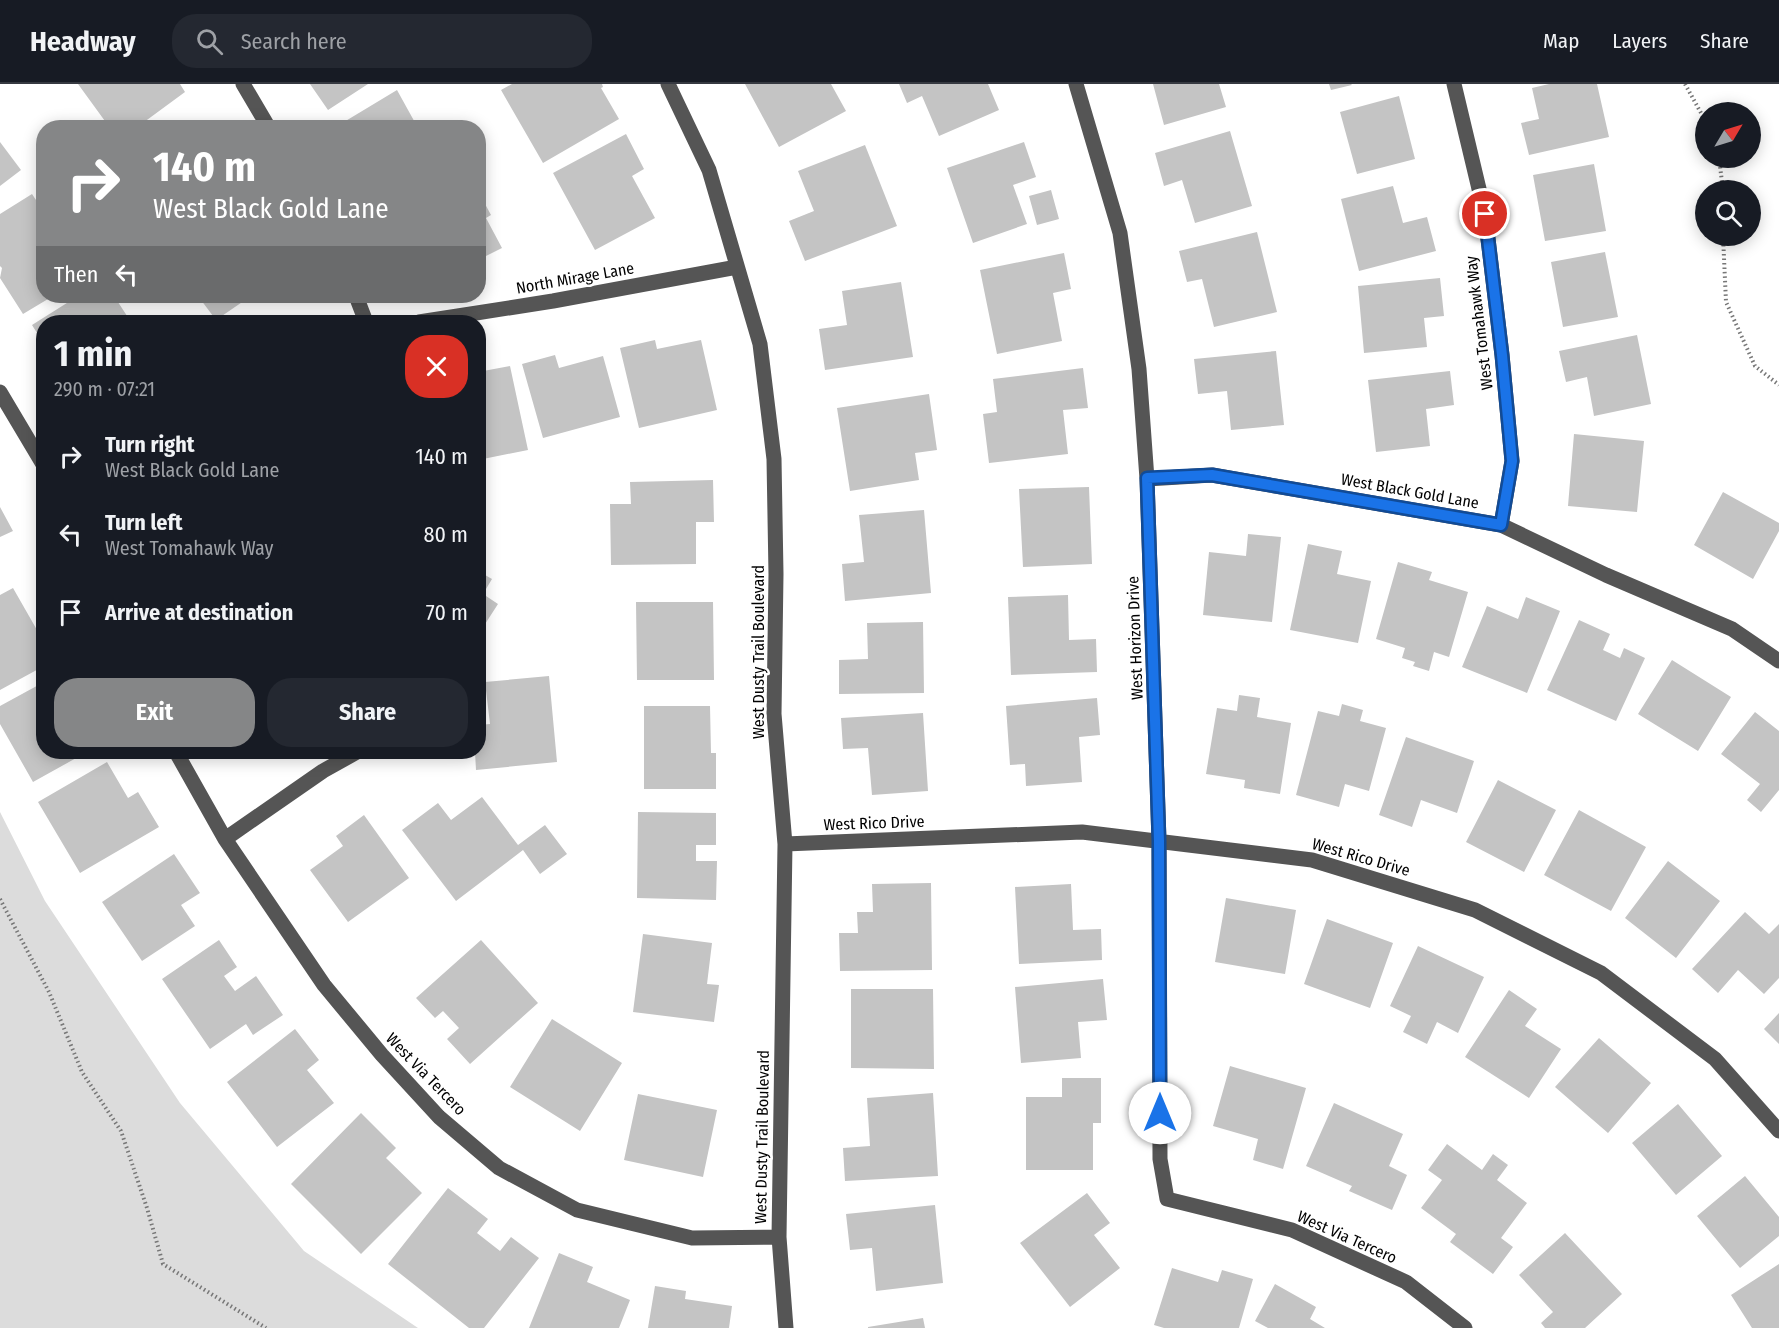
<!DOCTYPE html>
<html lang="en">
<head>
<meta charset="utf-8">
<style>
	:root { --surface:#171b24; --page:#242831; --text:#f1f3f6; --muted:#9ea1a6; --line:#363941; --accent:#858687 }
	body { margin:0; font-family:"Fira Sans Condensed",sans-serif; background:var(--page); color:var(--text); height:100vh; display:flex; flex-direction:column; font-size:22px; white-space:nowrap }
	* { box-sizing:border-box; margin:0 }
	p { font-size:20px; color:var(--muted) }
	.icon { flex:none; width:33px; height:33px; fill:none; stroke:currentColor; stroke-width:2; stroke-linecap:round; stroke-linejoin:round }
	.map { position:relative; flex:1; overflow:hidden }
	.sheet { position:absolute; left:36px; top:231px; width:450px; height:444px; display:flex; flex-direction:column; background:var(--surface); border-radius:24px; box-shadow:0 3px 15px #0003 }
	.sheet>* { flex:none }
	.banner { position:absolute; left:36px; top:36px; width:450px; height:183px; border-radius:24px; box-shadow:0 3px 15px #0003; background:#858687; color:#fff; overflow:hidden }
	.needle { width:39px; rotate:52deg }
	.fabs { position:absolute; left:1695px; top:18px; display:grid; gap:12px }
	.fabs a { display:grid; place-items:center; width:66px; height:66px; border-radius:50%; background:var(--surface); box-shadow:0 3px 15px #0003; font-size:30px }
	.pin { position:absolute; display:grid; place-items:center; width:51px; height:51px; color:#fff; margin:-26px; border:3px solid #fff; border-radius:50%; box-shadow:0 2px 6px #0007 }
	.me { position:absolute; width:66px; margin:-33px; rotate:0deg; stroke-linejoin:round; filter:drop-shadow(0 0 4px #0008) }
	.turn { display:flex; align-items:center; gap:21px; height:126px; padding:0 18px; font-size:27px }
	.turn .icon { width:78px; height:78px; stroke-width:2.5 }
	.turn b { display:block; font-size:42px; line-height:51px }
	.then { display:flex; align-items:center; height:57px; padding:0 18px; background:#0003; gap:12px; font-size:22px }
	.round { display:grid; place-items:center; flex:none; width:63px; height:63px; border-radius:24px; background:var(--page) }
	.headline { display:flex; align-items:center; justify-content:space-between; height:102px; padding:0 18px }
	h1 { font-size:36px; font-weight:700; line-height:45px }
	.button { display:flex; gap:12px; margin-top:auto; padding:12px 18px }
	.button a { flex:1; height:69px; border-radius:24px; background:var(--accent); color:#fff; font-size:24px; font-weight:700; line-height:69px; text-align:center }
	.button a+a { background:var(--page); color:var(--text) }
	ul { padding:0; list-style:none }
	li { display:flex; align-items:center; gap:18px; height:78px; padding:0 18px }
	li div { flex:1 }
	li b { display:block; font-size:22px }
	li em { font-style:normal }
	header { display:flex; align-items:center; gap:36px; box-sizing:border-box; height:84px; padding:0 30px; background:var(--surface); border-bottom:2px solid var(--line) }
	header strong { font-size:28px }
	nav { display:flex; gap:33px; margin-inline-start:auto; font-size:21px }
	.search { width:420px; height:54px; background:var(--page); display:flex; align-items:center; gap:15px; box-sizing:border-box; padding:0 21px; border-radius:24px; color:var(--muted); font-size:22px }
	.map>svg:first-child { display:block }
	.green { fill:#dcdcdc }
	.building { fill:#c4c4c4 }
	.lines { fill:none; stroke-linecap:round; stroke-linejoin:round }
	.path { stroke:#777; stroke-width:4; stroke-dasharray:1.5 3; stroke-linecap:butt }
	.minor { stroke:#555; stroke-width:15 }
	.route-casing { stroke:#114b97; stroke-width:15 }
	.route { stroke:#1a73e8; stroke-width:10 }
	.labels { text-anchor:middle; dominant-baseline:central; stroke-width:5; stroke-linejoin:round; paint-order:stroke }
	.street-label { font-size:16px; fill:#000; stroke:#fff }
</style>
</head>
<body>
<header>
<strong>Headway</strong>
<div class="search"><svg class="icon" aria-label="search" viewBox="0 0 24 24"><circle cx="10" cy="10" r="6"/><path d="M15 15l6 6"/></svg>Search here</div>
<nav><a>Map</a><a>Layers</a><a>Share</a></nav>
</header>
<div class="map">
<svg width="1779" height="1244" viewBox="0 0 1779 1244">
	<rect width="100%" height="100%" fill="#fff"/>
	<path class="green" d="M0,728L45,817L180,1019L304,1167L418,1244H0Z"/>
	<path class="building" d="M78,0H180L185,8L136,44H110Z
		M310,0H368L328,26Z
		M512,0H602L603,3L601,4L619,35L543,79L501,6Z
		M745,0H831L846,27L779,63Z
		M899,0H988L999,26L939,52L922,12L907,19Z
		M1153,0H1219L1226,23L1164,41Z
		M1329,0H1351L1352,1L1331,6Z
		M1549,0H1597L1609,53L1529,71L1521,39L1539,35L1532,4Z
		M397,6L418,44H334Z
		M1399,12L1415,75L1357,90L1340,28Z
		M188,36L193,44H175Z
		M1230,47L1252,122L1195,139L1182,96L1164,102L1155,69Z
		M626,50L644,85L632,92L655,134L595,166L553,89Z
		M0,58L21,86L0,102Z
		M1024,58L1036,93L1013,101L1027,140L973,159L947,84Z
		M865,61L897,142L805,177L789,137L814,127L798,87Z
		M1594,80L1606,147L1545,157L1533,91Z
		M1393,102L1403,139L1427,133L1436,167L1359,187L1341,115Z
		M1051,106L1059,135L1037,141L1029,112Z
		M478,107L491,131L486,134L502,164L478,176Z
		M32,110L44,128V212H53L23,230L0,194L2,184L0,182V130Z
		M1257,148L1277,228L1214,243L1202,195L1187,198L1179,167Z
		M1605,168L1618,233L1563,243L1551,178Z
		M1064,169L1071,205L1053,209L1062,257L997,270L980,186Z
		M1440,194L1444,232L1424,234L1427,263L1364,269L1358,202Z
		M901,198L913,273L825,286L819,245L847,241L842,207Z
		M78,212H114L131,238H44V260L32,241Z
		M198,212H251L216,236Z
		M1637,251L1651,320L1594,332L1587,293L1566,298L1559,267Z
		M655,256L657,265L701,256L717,326L639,344L620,264Z
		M1276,267L1284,341L1231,346L1227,307L1198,310L1194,275Z
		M555,271L559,284L603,272L620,333L543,354L522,280Z
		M510,282L528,366L478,376V288Z
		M1083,284L1088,324L1063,326L1068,370L989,379L983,330L997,328L993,295Z
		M1450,287L1454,321L1426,325L1430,362L1376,368L1368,296Z
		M929,310L937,366L915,369L919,396L850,407L837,324Z
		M1574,350L1644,357L1637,428L1568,422Z
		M713,396L714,438H696V480L611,481L610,420H631L630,398Z
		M1089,403L1092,480L1023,483L1019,405Z
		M1723,408L1779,439V447L1753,495L1694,461Z
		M0,423L13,447L0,453Z
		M924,426L931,509L845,517L842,480L864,478L859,431Z
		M1248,450L1281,453L1272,538L1203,531L1209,468L1246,472Z
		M1308,460L1342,467L1337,490L1371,497L1358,559L1290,546Z
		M1398,478L1432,488L1429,496L1468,508L1449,573L1434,568L1429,587L1413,582L1415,578L1402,574L1405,564L1376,555Z
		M478,487L492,495L483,510L498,520L478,551Z
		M13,504L37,546L44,542V582L0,606V511Z
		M1068,511L1069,556L1096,555L1097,588L1011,591L1008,513Z
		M1526,513L1560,527L1527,609L1462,583L1487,522L1518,535Z
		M636,518H713L714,596H637Z
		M1579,536L1610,550L1603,566L1620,574L1624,564L1645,574L1616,637L1547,606Z
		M923,538L924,609L839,610V576L868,575L867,539Z
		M1672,576L1731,613L1698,667L1638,630Z
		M549,592L557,678L476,686L475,668H478V641L490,640L485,598Z
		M44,598V668H87L33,698L0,640V622Z
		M1239,611L1260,614L1257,633L1291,639L1280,710L1244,704L1245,696L1206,690L1217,624L1237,627Z
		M1097,614L1100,651L1079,653L1082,698L1026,702L1025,680L1010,681L1006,622Z
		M1342,620L1363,626L1360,637L1386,644L1369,707L1345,700L1339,723L1296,711L1318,627L1339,632Z
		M644,622H710L711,669H716V705H644Z
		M1755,628L1779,647V706L1761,728L1747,716L1760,700L1721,670Z
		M923,629L928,707L872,711L868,664L843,665L841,634Z
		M1406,653L1474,677L1457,729L1421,716L1412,743L1379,731Z
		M107,678L128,714L138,708L159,743L80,789L38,718Z
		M1498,696L1556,726L1524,788L1466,758Z
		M482,713L518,761L545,741L567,770L540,790L523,766L456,817L402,746L438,719L451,736Z
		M1579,726L1646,763L1611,827L1544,791Z
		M638,728L716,729V761H696V777H717L716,816L637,814Z
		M364,731L409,794L348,838L310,786L343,762L336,752Z
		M174,770L200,809L181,821L195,842L142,877L102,818Z
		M1668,777L1720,817L1676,874L1625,834Z
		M931,799L932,886L840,887L839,849H858L857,828H873L872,800Z
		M1071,800L1073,846L1101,845L1102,876L1019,880L1015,803Z
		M1226,814L1296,826L1285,890L1215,878Z
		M1745,828L1769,850L1779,840V894L1764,910L1738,886L1718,909L1692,885Z
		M1327,835L1393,859L1370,924L1304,900Z
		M643,850L712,859L707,900L719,901L714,938L633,928Z
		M219,856L237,883L224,892L235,907L256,892L283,931L253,951L246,940L210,965L162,895Z
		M481,856L538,919L470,980L447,955L459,944L443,927L435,934L416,914Z
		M1418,862L1484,893L1458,949L1437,938L1427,960L1403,948L1411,932L1390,922Z
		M1103,895L1107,936L1078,938L1081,974L1021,979L1015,903Z
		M851,905H933L934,985L851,984Z
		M1509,906L1537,925L1525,942L1561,965L1529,1014L1465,973Z
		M1779,929V960L1764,945Z
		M552,935L622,979L580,1047L510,1003Z
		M295,945L319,976L307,986L334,1019L277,1063L227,998Z
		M1599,954L1651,999L1608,1049L1555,1003Z
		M1230,982L1306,1004L1283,1085L1253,1076L1258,1055L1213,1042Z
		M1062,994H1101V1039H1093V1086H1026V1013H1062Z
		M933,1009L938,1092L845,1097L843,1064L870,1062L867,1014Z
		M638,1010L717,1026L703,1093L624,1076Z
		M1334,1019L1403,1050L1389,1082L1407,1091L1392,1126L1349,1107L1352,1102L1306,1082Z
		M1678,1020L1722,1072L1676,1111L1632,1059Z
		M361,1029L396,1064L386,1074L422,1109L361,1170L291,1100Z
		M1447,1060L1482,1086L1493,1070L1508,1081L1497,1096L1527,1119L1501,1154L1513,1163L1493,1190L1450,1158L1456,1150L1421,1124L1442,1096L1428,1086Z
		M1745,1092L1779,1133V1152L1740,1184L1697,1132Z
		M448,1104L488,1135L477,1149L500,1167L511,1153L539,1174L484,1244H469L388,1180Z
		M1087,1109L1110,1139L1094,1151L1120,1184L1070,1223L1020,1159Z
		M935,1121L943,1199L876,1207L872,1164L850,1166L846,1130Z
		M1565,1149L1622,1210L1585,1244H1545L1541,1239L1553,1228L1519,1191Z
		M559,1169L593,1183L587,1198L630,1216L619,1244H529Z
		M1779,1180V1244H1752L1731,1211Z
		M1172,1184L1218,1198L1222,1186L1253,1195L1239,1244H1164L1154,1241Z
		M1275,1200L1316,1223L1310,1235L1325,1244H1268L1255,1237Z
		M655,1202L686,1207L685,1215L732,1222L729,1244H648Z
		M923,1234L925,1244H868V1243Z"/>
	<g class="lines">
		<path class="path" d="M1685,0L1706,38
			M1719,74L1723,106
			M1723,152L1726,218L1755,282L1779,301
			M0,815L49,908L82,988L121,1047L147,1124L163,1180L266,1244"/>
		<path class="minor" d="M243,0L269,44
			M668,0L709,86L760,260L774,375L776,490L774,630L785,760L779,1153L786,1244
			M1076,0L1120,149L1139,285L1147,395L1159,757L1160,1075L1167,1115L1292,1146L1406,1198L1465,1244
			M1454,0L1485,130L1502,271L1512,377L1501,441
			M356,212L366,238
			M419,238L553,217L737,183
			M0,308L44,382
			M1147,395L1212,391L1501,441L1606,491L1732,545L1779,577
			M176,668L225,755L324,901L382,971L439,1033L499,1084L577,1126L692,1154L779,1153
			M225,755L323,687L357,668
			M785,760L1082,748L1312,776L1475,826L1601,889L1715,975L1779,1047"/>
	</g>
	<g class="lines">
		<defs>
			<path id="route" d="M1160,1029L1159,757L1147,394L1212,391L1501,441L1512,377L1502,271L1485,130"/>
		</defs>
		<use href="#route" class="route-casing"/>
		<use href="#route" class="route"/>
	</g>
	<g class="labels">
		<g class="street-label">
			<text transform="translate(575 194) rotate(-10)">North Mirage Lane</text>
			<text transform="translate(1479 239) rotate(-97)">West Tomahawk Way</text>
			<text transform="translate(1410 407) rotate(10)">West Black Gold Lane</text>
			<text transform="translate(1135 554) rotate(-92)">West Horizon Drive</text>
			<text transform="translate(758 568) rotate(-90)">West Dusty Trail Boulevard</text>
			<text transform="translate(874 739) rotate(-2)">West Rico Drive</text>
			<text transform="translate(1361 773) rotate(16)">West Rico Drive</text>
			<text transform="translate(426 990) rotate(46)">West Via Tercero</text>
			<text transform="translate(762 1053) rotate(-89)">West Dusty Trail Boulevard</text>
			<text transform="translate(1347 1153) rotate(24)">West Via Tercero</text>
		</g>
	</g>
</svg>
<div class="fabs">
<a><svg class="needle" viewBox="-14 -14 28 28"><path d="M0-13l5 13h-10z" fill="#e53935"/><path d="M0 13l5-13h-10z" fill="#9ea1a6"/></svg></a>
<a><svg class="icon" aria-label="search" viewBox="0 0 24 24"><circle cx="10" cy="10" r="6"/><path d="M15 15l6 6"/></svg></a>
</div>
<div class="pin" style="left:1485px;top:130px;background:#d93025"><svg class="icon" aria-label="arrive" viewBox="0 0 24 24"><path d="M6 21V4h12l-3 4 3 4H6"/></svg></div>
<svg class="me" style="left:1160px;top:1029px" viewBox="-20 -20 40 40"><circle r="19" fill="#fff"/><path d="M0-13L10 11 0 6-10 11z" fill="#1a73e8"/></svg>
<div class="banner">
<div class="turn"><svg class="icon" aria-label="right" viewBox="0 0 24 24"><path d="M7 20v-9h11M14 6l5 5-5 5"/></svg><div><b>140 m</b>West Black Gold Lane</div></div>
<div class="then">Then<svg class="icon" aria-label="left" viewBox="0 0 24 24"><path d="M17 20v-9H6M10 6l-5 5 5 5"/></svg></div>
</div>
<section class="sheet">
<div class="headline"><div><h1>1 min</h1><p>290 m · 07:21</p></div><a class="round" style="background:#d93025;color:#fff"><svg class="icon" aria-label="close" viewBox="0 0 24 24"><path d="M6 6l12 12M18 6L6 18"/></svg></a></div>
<ul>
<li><svg class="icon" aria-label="right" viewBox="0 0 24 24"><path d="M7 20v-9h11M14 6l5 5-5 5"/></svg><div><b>Turn right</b><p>West Black Gold Lane</p></div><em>140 m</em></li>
<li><svg class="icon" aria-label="left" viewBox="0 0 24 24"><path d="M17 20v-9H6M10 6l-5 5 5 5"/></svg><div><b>Turn left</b><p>West Tomahawk Way</p></div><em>80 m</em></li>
<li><svg class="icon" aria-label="arrive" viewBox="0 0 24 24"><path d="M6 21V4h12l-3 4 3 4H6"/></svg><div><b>Arrive at destination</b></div><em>70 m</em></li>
</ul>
<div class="button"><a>Exit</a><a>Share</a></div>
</section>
</div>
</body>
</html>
